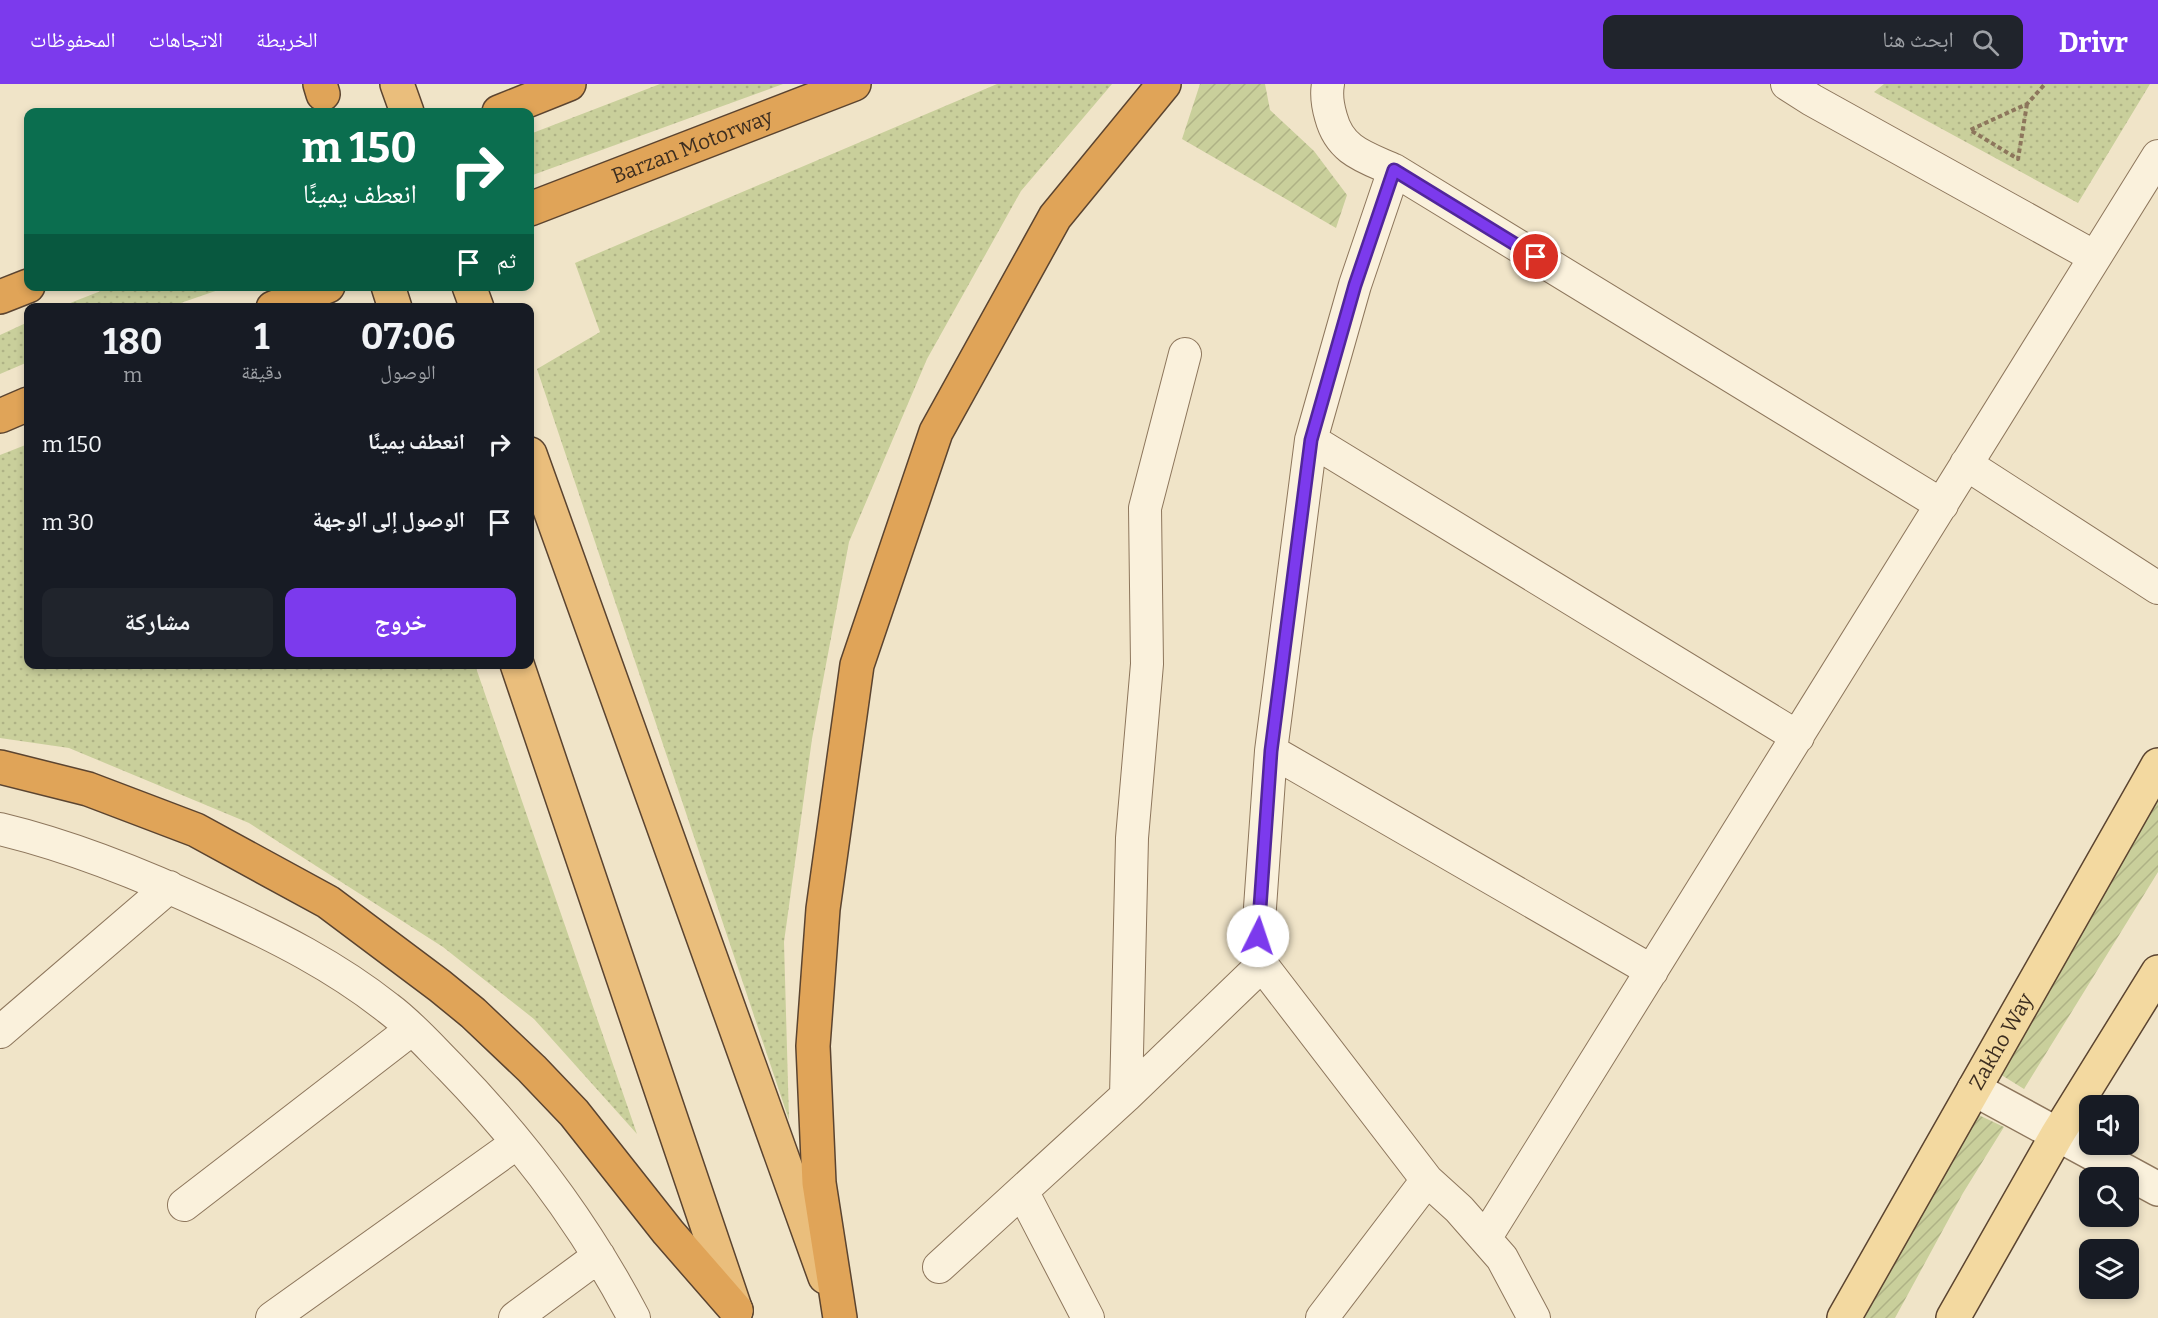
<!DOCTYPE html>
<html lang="ar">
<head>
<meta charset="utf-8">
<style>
	:root { --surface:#171b24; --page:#20242c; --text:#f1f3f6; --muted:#9ea1a6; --accent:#7c3aed }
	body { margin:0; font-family:Bitter,"Noto Naskh Arabic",serif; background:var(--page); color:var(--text); direction:rtl; height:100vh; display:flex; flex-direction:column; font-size:22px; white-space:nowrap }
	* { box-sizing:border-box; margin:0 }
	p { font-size:20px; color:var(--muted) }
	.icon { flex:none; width:33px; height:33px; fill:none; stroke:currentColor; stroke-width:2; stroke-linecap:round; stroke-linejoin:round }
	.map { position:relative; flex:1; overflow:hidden; direction:ltr }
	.panel { position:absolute; left:24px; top:219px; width:510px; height:366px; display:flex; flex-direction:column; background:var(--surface); border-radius:12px; box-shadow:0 3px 9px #0003; direction:rtl }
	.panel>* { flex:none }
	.hud { position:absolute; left:24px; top:24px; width:510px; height:183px; border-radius:12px; box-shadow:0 3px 9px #0003; direction:rtl; background:#0b6e4f; color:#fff; overflow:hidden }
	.buttons { position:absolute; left:2079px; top:1011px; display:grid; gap:12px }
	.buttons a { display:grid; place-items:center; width:60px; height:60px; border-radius:12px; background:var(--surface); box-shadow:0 3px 9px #0003; font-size:30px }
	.pin { position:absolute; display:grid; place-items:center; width:51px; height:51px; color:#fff; margin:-26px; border:3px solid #fff; border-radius:50%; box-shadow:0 2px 6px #0007 }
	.me { position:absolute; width:66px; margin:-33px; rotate:4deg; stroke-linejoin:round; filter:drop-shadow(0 0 4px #0008) }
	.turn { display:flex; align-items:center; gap:21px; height:126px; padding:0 18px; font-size:27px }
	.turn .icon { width:78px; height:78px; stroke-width:2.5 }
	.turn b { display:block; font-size:42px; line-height:51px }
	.then { display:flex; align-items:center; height:57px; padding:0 18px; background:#0003; gap:12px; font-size:22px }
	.eta { display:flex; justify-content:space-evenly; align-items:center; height:102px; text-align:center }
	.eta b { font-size:36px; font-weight:700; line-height:42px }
	.cta { display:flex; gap:12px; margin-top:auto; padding:12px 18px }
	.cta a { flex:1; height:69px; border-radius:12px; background:var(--accent); color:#fff; font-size:24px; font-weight:700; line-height:69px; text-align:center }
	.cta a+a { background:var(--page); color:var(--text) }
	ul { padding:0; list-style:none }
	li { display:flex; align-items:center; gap:18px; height:78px; padding:0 18px }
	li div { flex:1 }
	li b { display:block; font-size:22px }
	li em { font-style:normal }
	header { display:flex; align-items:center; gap:36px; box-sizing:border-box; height:84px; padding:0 30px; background:var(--accent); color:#fff }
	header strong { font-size:28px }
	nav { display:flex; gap:33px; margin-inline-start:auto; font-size:21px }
	.search { width:420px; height:54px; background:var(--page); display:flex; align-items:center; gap:15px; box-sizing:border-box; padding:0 21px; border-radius:12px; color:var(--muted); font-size:22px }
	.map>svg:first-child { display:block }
	.grass { fill:url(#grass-dots) }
	.garden { fill:url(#garden-furrows) }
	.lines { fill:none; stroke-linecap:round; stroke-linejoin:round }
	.minor-casing { stroke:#8d765c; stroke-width:34 }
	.tertiary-casing { stroke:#8d765c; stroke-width:36 }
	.primary-casing { stroke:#5b4430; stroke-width:36 }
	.trunk-casing { stroke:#5b4430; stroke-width:36 }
	.motorway-casing { stroke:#5b4430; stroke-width:36 }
	.path { stroke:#8d765c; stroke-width:4; stroke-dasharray:4.5 3; stroke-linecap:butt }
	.minor { stroke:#faf1dc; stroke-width:32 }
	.tertiary { stroke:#faf1dc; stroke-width:33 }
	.primary { stroke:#f3d9a0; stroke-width:33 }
	.trunk { stroke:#eabe7c; stroke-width:33 }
	.motorway { stroke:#e0a458; stroke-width:33 }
	.route-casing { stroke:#51269a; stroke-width:15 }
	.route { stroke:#7c3aed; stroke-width:10 }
	.labels { text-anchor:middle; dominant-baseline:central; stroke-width:5; stroke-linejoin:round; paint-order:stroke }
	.street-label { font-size:21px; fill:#3d2e20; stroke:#f7eed8 }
</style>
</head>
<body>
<header>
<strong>Drivr</strong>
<div class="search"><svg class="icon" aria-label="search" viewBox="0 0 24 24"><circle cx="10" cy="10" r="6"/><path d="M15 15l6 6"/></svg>ابحث هنا</div>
<nav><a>الخريطة</a><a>الاتجاهات</a><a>المحفوظات</a></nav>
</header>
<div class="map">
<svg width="2158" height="1234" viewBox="0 0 2158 1234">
	<defs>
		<pattern id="grass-dots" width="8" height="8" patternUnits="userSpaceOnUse" patternTransform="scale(1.5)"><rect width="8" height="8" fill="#c9cf9b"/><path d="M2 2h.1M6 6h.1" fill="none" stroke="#aeb285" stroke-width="1.8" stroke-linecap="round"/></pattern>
		<pattern id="garden-furrows" width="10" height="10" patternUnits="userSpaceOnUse" patternTransform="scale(1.5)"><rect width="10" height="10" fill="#c9cf9b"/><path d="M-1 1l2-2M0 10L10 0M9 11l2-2" fill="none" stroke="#aeb285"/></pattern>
	</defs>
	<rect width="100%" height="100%" fill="#f0e4c8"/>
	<path class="grass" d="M660,0H783L530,92V50Z
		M997,0H1112L1021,107L927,275L849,458L812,655L784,858L789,1036L537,285L600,248L575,179Z
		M1884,0H2150L2078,119L1874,8Z
		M111,203V202L227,203L169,223H60Z
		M28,238V278L0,290V251Z
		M28,360V580L475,581L637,1050L534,935L443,863L249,739L69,664L0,654V371Z"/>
	<path class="garden" d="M1200,0H1265L1270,26L1314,67L1347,111L1336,144L1182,55Z
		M2158,704V788L2024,1005L1995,987Z
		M1968,1026L2004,1043L1963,1109L1895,1234H1855Z"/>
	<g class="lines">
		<defs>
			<path id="minor" d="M1328,0C1326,11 1328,23 1331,33C1340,67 1365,73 1394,86L1942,421
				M1787,0L1812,16L2095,173
				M1394,86L1355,201L1311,356L1271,667L1258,852L1262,881L1427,1096L1459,1125L1502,1174L1534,1234
				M1311,356L1798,653
				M1966,380L2158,504
				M1271,667L1652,887
				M0,745C75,763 146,792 216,825C277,853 335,882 388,924C411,941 430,963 450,983C522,1057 586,1142 634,1234
				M0,948L169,803
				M1126,1012L1132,754L1147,580L1145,424L1185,270
				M1022,1107L1088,1234
				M184,1121L412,945
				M1486,1153L2158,72
				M939,1183L1126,1012L1262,881
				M272,1234L517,1059
				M515,1234L599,1172
				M1322,1234L1427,1096"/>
			<path id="tertiary" d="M1974,1005L2158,1105"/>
			<g id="primary">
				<path id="s1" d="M1844,1234L2158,681"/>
				<path d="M1953,1234L2057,1051L2158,888"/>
			</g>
			<path id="trunk" d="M397,0L407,28
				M388,202L395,224
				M469,202L477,224
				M530,370L825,1193
				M517,580L736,1227"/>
			<g id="motorway">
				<path d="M320,0L323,10"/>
				<path d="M499,28L569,0"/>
				<path id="s2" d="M530,125L854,0"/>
				<path d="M0,213L28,202"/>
				<path d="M273,224L328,202"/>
				<path d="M0,332L28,320"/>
				<path d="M0,683L88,705L196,746L328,818L440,902L473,929L532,985L574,1029L668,1148L736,1226"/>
				<path d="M840,1234L819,1099L813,962L823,825L857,581L936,348L1055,133L1164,0"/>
			</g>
		</defs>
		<use href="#minor" class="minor-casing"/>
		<use href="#tertiary" class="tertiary-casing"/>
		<use href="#primary" class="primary-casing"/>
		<use href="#trunk" class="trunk-casing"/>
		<use href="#motorway" class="motorway-casing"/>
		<path class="path" d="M2027,20L2018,75L1970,46L2027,20L2045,0"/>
		<use href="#minor" class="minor"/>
		<use href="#tertiary" class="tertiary"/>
		<use href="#primary" class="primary"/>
		<use href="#trunk" class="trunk"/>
		<use href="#motorway" class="motorway"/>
	</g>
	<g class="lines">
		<defs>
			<path id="route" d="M1258,852L1271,667L1311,356L1355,201L1394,86L1536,173"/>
		</defs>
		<use href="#route" class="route-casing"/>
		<use href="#route" class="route"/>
	</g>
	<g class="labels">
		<g class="street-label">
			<text stroke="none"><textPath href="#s2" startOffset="174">Barzan Motorway</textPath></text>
			<text stroke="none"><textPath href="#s1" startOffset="318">Zakho Way</textPath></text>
		</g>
	</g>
</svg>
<div class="buttons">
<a><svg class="icon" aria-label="sound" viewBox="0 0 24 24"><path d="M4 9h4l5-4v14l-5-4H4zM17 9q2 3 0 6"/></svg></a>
<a><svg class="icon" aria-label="search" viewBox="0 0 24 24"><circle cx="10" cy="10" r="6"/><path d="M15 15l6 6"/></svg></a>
<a><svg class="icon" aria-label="layers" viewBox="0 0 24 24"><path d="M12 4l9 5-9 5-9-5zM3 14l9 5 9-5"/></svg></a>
</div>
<div class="pin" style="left:1536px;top:173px;background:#d93025"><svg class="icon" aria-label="arrive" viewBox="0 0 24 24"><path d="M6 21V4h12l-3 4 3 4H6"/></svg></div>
<svg class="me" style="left:1258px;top:852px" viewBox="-20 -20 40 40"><circle r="19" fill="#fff"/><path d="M0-13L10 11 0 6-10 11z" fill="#7c3aed"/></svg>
<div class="hud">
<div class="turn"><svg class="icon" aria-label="right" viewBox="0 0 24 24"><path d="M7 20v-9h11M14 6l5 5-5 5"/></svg><div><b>150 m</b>انعطف يمينًا</div></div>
<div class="then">ثم<svg class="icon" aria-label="arrive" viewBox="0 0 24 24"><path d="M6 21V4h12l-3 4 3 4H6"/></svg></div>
</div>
<section class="panel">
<div class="eta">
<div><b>07:06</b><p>الوصول</p></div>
<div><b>1</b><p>دقيقة</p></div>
<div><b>180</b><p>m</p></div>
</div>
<ul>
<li><svg class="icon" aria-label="right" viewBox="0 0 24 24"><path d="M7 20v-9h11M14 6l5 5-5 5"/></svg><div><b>انعطف يمينًا</b></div><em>150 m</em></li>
<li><svg class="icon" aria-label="arrive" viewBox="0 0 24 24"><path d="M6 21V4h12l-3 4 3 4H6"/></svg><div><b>الوصول إلى الوجهة</b></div><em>30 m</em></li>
</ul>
<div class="cta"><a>خروج</a><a>مشاركة</a></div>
</section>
</div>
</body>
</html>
